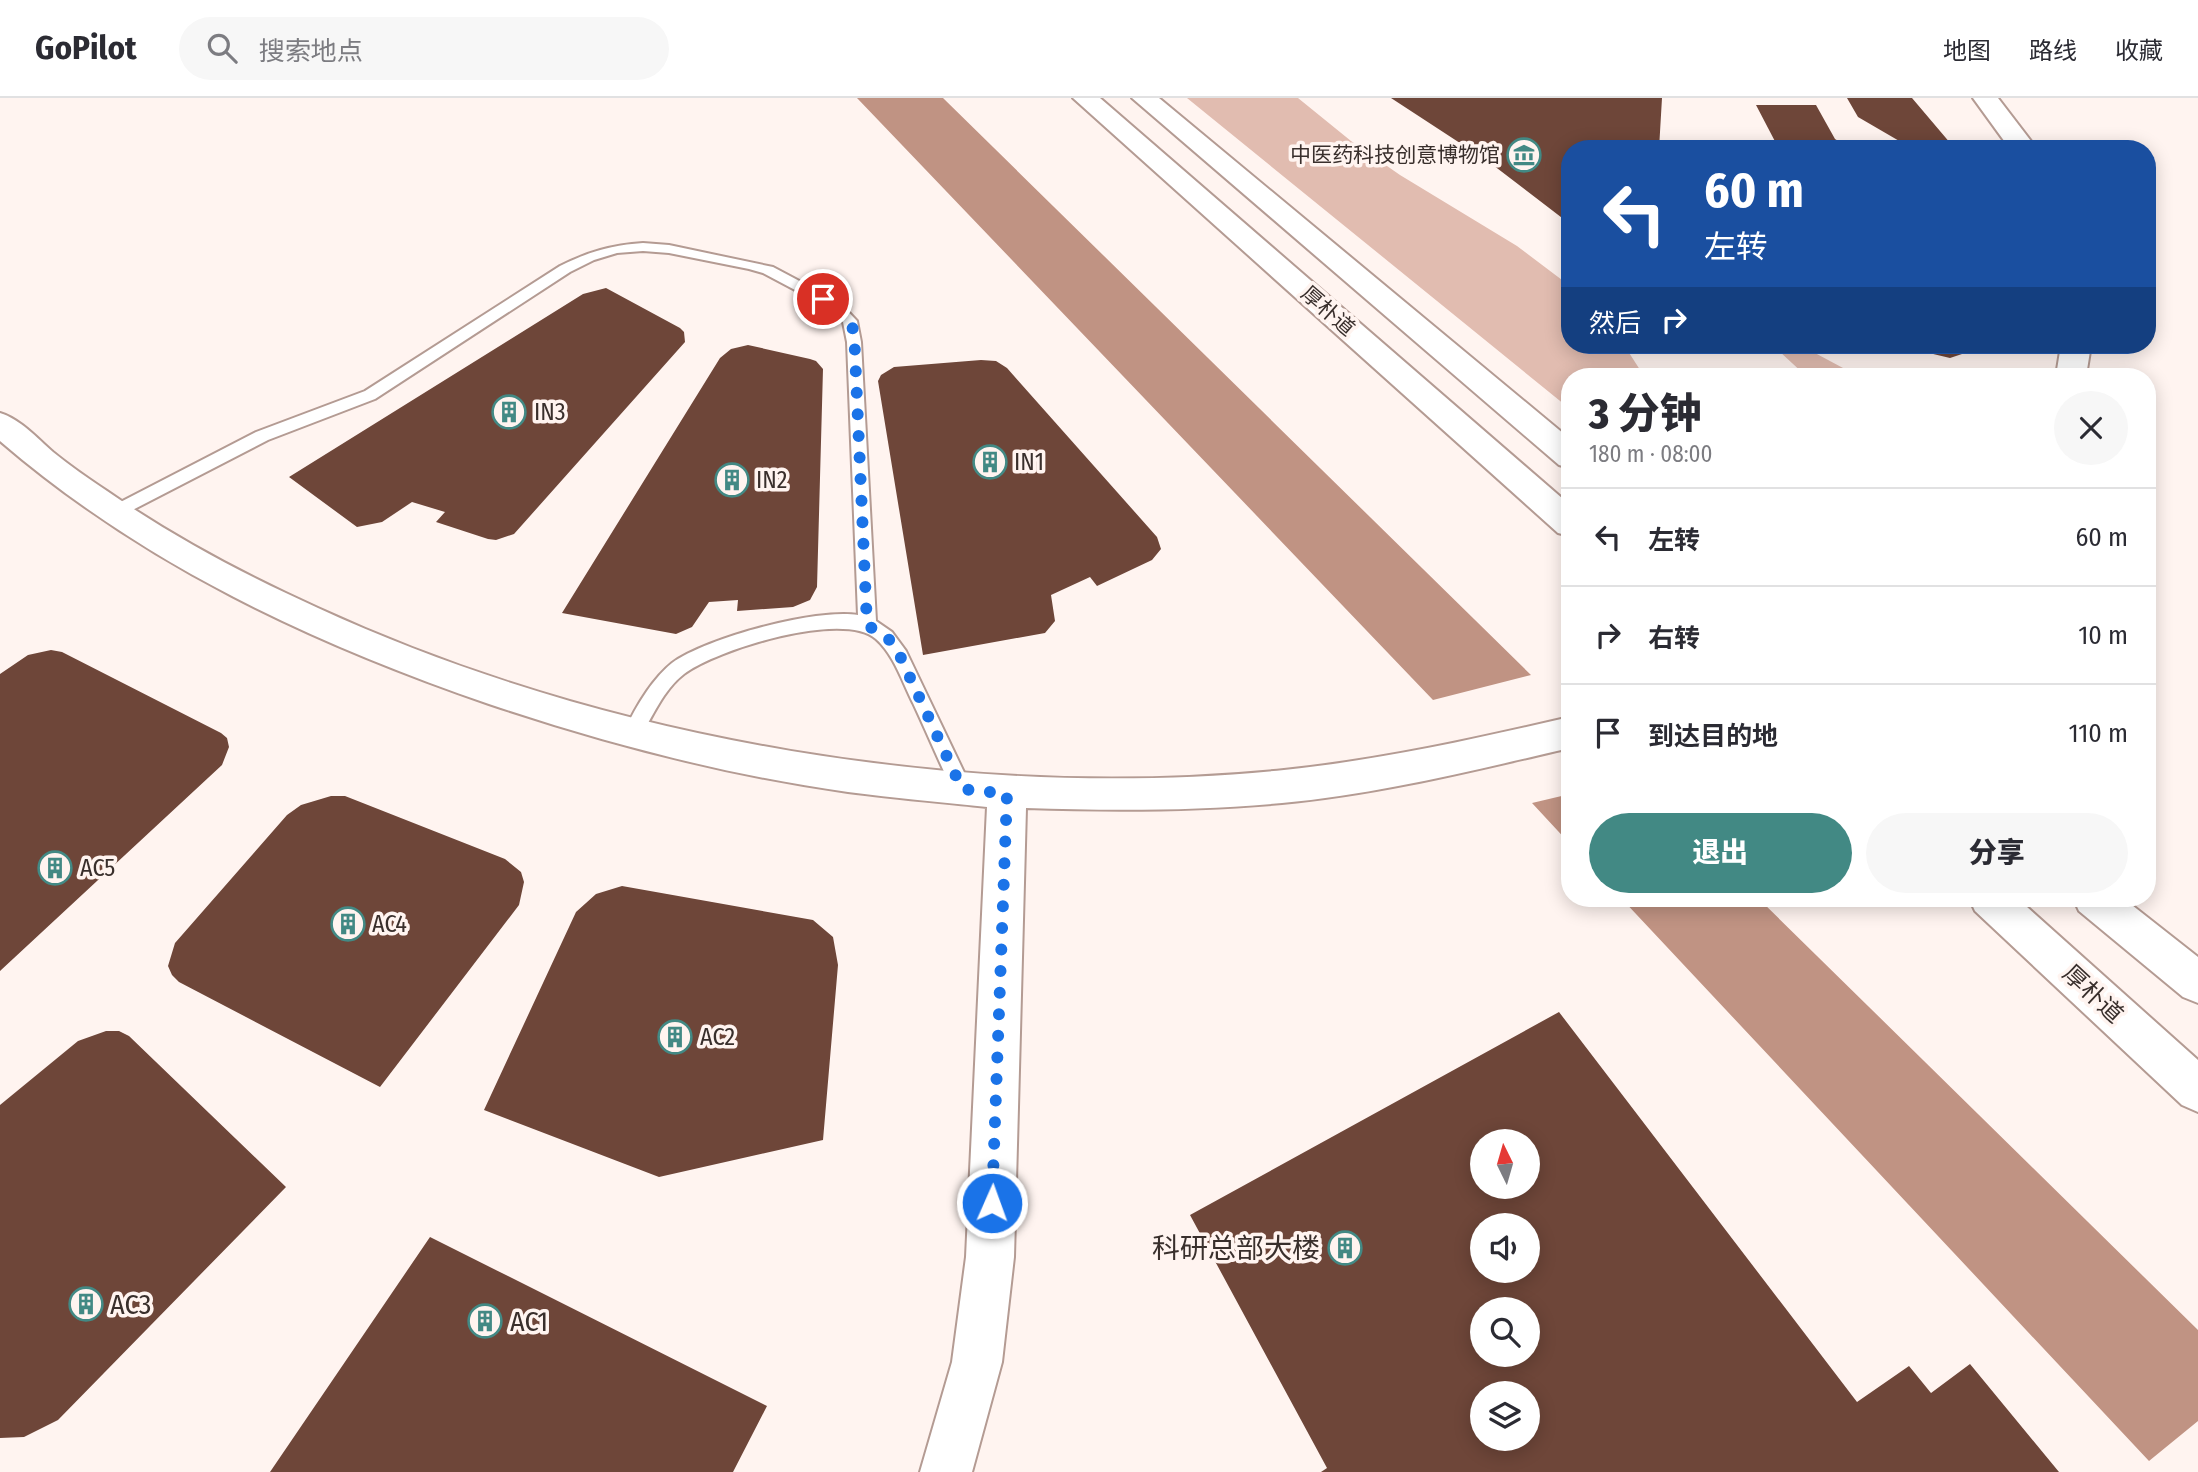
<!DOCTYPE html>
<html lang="zh">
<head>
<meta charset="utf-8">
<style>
	:root { --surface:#fff; --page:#f7f7f7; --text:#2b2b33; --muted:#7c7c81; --line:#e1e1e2; --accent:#428984 }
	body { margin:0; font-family:"Fira Sans Condensed","Noto Sans SC",sans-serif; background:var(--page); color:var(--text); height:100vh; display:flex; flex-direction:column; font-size:26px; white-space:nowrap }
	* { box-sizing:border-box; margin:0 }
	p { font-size:23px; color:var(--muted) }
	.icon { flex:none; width:38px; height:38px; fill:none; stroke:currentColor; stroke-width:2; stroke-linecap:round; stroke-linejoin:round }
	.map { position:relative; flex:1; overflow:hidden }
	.side { position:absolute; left:1561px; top:270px; width:595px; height:539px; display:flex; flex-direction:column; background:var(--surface); border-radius:28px; box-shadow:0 4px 18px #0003 }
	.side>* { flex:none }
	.hud { position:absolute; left:1561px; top:42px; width:595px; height:214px; border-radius:28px; box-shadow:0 4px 18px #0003; background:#1a4fa0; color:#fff; overflow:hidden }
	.needle { width:46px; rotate:355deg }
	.controls { position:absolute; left:1470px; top:1031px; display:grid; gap:14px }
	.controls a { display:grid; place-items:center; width:70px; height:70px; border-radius:50%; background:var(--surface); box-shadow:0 4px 18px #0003; font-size:35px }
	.pin { position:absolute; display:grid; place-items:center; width:60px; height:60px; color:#fff; margin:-30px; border:4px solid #fff; border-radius:50%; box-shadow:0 2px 7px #0007 }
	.me { position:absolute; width:77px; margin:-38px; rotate:2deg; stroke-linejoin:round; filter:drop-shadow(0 0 5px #0008) }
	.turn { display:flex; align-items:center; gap:24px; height:147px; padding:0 28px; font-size:32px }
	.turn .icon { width:91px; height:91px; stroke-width:2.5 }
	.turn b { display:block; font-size:49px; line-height:60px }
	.then { display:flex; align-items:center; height:66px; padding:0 28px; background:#0003; gap:14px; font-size:26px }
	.round { display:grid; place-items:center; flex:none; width:74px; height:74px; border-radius:37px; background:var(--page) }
	.overview { display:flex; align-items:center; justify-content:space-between; height:119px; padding:0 28px }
	h1 { font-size:42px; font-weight:800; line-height:52px }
	.button { display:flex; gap:14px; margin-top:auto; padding:14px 28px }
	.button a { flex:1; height:80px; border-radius:42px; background:var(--accent); color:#fff; font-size:28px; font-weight:800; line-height:80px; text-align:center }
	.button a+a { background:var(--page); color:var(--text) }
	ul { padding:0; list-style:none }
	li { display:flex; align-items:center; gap:21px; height:98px; padding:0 28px; border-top:2px solid var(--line) }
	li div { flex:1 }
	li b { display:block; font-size:26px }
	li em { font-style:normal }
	header { display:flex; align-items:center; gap:42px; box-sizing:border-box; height:98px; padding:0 35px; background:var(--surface); border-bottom:2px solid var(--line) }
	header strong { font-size:33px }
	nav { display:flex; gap:38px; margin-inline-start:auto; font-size:24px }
	.search { width:490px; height:63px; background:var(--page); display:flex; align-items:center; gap:18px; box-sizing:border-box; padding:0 24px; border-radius:38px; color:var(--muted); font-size:26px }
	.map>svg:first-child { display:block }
	.green { fill:#e1bcb0 }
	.water { fill:#c09383 }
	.building { fill:#6e4639; fill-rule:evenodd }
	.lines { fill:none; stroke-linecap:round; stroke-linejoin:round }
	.service-casing { stroke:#b49b93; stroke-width:4 }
	.minor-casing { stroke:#b49b93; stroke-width:4 }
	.secondary-casing { stroke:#b49b93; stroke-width:4 }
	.service { fill:#fff; fill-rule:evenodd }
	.minor { fill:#fff; fill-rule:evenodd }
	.secondary { fill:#fff; fill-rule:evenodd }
	.route { stroke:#1a73e8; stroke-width:12; stroke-dasharray:0 21.6 }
	.labels { text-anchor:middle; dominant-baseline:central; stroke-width:7; stroke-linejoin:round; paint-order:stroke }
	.far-poi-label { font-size:21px; fill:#392f2c; stroke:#fff4f0; text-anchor:end }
	.far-street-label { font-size:21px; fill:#392f2c; stroke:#fff4f0 }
	.poi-label { font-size:24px; fill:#392f2c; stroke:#fff4f0; text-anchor:start }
	.street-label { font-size:24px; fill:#392f2c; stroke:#fff4f0 }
	.near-poi-label { font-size:28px; fill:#392f2c; stroke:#fff4f0; text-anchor:start }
</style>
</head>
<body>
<header>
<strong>GoPilot</strong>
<div class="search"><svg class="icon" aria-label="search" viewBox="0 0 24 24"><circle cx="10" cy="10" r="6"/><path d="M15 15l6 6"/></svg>搜索地点</div>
<nav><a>地图</a><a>路线</a><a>收藏</a></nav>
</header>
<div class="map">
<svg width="2198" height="1374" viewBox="0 0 2198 1374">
	<rect width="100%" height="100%" fill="#fff4f0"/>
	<path class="green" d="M1187,0H1298L1351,43L1400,77L1517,148L1570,188V247H1624L1644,278H1570V311Z
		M1779,247H1800L1858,278H1806L1779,253Z"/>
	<path class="water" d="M857,0H943L1531,577L1433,602Z
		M1570,696V746L1532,705Z
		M1621,800H1758L2198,1232V1323L2149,1363Z"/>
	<path class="building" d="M1391,0H1662L1659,51H1570V126L1489,64Z
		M1847,0H1912L1951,46L1940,51H1913L1858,19Z
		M1756,7H1816L1835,41L1851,51H1779Z
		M606,190L680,230L684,234L685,244L514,436L496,442L488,441L436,424L445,414L412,404L382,424L357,429L289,379L583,196Z
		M748,247L810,261L816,263L823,271L817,489L810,502L793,509L737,513L738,502L709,504L692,529L676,536L562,515L720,260L731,251Z
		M1915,247H1968L1967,250L1965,255L1950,260L1929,255Z
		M981,262L996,263L1007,270L1157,439L1161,451L1152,462L1097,488L1090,479L1051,497L1055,523L1045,535L923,557L878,283L881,277L894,269Z
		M51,552L62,554L221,635L227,640L229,649L222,667L0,873V576L28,557Z
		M331,698H345L505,761L521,774L524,784L519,807L380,989L179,884L172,877L168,868L175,845L287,717L301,707Z
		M622,788L813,822L833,839L838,867L823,1042L659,1079L484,1012L576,814L596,796Z
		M1559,914L1857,1304L1909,1268L1931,1295L1970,1266L2059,1374H1321L1327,1370L1190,1117ZM1482,1043H1528V1088H1482ZM1482,1127H1528V1172H1482ZM1482,1211H1528V1256H1482ZM1482,1295H1528V1340H1482Z
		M106,933H119L129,938L286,1089L58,1322L24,1339L0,1340V1007L78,943Z
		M430,1139L767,1308L733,1374H270Z"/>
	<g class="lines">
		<defs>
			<path id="service" d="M643,145L669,147L773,169L839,204L857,223L861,244L876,523L892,534L906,553L972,691L969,697L962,699L955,697C940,666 927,635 913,605C902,583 894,557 876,541C843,512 715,552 684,576C663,592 652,620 639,641L632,644L625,641L623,636C634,612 651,582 672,565C706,540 816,510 858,517L847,244L843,224L829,210L763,175L749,171L669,155L643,153L617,155L594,162L570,174L375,301L268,342L119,419H107L105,415L107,411L256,334L365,293L560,168C588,154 612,147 643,145Z"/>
			<path id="minor" d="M1973,0H1998L2037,51H2010Z
				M2061,247H2091L2086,278H2056Z
				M0,315C20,321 37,340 53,354C70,368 89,381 107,393C173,439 245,477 318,510C607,643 967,704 1284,672C1381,662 1475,641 1570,619V650C1475,672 1380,696 1282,705C1196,713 1112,713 1026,710L1014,1159L1002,1264L972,1374H920L952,1264L966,1159L987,709C941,704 894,700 848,694C726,677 605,645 489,606C311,545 143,466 0,343Z"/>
			<path id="secondary" d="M1073,0H1100L1570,407V438L1558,435Z
				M1132,0H1159L1570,341V370L1559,367Z
				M1969,800H2017L2198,962V1014L2182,1007L1975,813Z
				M2073,800H2123L2198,859V905L2183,899L2079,813Z"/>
		</defs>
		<use href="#service" class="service-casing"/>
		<use href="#minor" class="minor-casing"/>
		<use href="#secondary" class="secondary-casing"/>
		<use href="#service" class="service"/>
		<use href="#minor" class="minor"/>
		<use href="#secondary" class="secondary"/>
	</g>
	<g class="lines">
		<path class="route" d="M823,201L844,214L854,233L867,527L888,540L900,558L962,691L1007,696L992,1105"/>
	</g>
	<defs>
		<symbol id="museum-ring" viewBox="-11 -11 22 22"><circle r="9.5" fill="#fff4f0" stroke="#428984" stroke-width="1.5"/><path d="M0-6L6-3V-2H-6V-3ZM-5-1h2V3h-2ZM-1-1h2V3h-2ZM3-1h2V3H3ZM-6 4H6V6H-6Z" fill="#428984"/></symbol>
		<symbol id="building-ring" viewBox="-11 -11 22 22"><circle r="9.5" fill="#fff4f0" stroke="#428984" stroke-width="1.5"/><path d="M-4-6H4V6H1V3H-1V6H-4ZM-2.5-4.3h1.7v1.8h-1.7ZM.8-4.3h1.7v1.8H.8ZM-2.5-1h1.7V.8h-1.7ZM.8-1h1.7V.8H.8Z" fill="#428984"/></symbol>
	</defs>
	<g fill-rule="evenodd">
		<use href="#museum-ring" x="1505" y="38" width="38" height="38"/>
		<use href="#building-ring" x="490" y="295" width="38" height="38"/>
		<use href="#building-ring" x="971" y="345" width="38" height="38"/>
		<use href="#building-ring" x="713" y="363" width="38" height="38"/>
		<use href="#building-ring" x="36" y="751" width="38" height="38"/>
		<use href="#building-ring" x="329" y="807" width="38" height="38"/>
		<use href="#building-ring" x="656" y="920" width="38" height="38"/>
		<use href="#building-ring" x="1326" y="1131" width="38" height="38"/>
		<use href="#building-ring" x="67" y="1187" width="38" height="38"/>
		<use href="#building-ring" x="466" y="1204" width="38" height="38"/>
	</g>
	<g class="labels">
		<g class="far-poi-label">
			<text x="1500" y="57">中医药科技创意博物馆</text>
		</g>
		<g class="far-street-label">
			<text transform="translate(1328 213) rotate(41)">厚朴道</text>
		</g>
		<g class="poi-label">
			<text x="534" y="314">IN3</text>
			<text x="1014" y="364">IN1</text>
			<text x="756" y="382">IN2</text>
			<text x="80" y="770">AC5</text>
			<text x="372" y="826">AC4</text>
			<text x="700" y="939">AC2</text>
		</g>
		<g class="street-label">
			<text transform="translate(2093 896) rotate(43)">厚朴道</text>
		</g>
		<g class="near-poi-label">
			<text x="1320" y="1150" text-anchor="end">科研总部大楼</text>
			<text x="110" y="1206">AC3</text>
			<text x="510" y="1223">AC1</text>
		</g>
	</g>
</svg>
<div class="controls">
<a><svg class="needle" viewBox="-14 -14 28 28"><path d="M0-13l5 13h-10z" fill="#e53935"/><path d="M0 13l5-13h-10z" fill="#7c7c81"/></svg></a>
<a><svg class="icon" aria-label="sound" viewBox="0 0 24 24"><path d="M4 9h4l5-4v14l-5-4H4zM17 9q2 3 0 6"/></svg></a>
<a><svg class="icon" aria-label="search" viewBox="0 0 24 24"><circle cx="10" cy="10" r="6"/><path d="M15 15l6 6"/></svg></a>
<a><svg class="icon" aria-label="layers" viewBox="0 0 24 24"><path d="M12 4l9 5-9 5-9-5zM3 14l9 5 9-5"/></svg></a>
</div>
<div class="pin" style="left:823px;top:201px;background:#d93025"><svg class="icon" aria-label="arrive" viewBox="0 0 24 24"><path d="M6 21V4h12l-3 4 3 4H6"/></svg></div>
<svg class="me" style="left:992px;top:1105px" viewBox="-20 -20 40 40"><circle r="17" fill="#1a73e8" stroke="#fff" stroke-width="3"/><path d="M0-11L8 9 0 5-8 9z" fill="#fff"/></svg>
<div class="hud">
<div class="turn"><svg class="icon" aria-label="left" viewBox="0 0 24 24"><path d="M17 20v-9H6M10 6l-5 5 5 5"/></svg><div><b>60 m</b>左转</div></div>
<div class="then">然后<svg class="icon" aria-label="right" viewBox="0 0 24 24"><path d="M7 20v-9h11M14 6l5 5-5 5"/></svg></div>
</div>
<section class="side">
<div class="overview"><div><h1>3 分钟</h1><p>180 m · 08:00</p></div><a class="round"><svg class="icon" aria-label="close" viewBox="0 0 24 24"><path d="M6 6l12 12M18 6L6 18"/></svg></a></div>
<ul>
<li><svg class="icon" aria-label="left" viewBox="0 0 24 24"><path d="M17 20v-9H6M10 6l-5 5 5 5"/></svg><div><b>左转</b></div><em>60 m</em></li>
<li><svg class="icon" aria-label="right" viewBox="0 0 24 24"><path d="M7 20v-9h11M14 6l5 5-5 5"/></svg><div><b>右转</b></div><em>10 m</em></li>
<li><svg class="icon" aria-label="arrive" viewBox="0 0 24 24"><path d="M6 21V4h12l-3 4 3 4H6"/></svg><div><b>到达目的地</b></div><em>110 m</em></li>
</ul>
<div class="button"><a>退出</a><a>分享</a></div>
</section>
</div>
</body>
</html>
